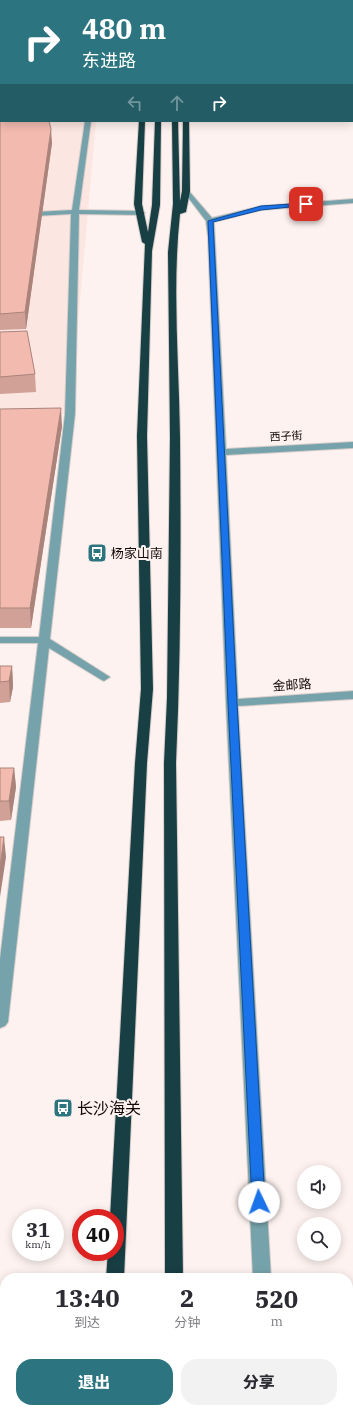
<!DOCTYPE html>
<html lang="zh">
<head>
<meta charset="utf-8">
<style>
	:root { --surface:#fff; --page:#f2f2f3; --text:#2b2b33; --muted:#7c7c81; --accent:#2c747f }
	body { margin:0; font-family:"IBM Plex Serif","Noto Sans SC",serif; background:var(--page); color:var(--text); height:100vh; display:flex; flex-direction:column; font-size:15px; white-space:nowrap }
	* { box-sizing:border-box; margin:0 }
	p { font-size:13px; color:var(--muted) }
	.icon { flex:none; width:22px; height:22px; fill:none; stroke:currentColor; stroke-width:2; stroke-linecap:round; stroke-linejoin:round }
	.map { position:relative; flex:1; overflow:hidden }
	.sheet { position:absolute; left:0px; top:1273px; width:353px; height:140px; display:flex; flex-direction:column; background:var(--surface); border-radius:16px 16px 0 0; box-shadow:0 2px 10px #0003 }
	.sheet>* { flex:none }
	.top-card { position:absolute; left:0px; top:0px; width:353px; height:122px; box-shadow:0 2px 10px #0003; background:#2c747f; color:#fff; overflow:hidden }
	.controls { position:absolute; left:297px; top:1165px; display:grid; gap:8px }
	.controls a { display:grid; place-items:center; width:44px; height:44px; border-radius:50%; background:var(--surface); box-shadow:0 2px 10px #0003; font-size:20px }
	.speed { position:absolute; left:12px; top:1209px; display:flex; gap:8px; font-size:20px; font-weight:700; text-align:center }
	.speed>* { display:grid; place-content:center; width:52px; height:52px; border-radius:50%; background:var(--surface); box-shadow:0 2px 10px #0003; line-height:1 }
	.speed small { font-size:10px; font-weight:400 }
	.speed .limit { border:6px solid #d22; background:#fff; color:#111 }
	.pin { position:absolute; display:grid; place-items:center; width:34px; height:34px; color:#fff; margin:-17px; border-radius:8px; box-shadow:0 2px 6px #0006 }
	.me { position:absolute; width:44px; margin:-22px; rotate:357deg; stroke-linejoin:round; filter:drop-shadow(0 0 3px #0008) }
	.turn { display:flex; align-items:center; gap:14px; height:84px; padding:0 16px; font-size:18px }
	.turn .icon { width:52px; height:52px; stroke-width:2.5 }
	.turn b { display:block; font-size:28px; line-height:34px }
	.lanes { display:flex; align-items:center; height:38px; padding:0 16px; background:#0003; justify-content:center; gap:20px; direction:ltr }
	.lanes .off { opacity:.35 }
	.eta { display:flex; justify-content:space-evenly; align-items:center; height:68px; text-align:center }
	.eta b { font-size:24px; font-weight:800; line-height:28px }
	.action { display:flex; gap:8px; margin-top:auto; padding:8px 16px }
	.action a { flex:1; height:46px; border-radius:16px; background:var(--accent); color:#fff; font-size:16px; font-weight:800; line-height:46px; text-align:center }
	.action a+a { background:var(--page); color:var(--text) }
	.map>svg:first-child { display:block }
	.built { fill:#fce6e1 }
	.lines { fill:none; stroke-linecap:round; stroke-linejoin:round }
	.minor-casing { stroke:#d8cdca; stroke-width:2 }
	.major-casing { stroke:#d8cdca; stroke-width:2 }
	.highway-casing { stroke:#d8cdca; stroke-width:2 }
	.minor { fill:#76a3ab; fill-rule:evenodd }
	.major { fill:#005c67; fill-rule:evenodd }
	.highway { fill:#183f44; fill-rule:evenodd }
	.wall { fill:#d1a197 }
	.shaded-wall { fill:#aa837b }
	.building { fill:#f3bbb0; stroke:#aa837b }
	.route { fill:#1a73e8; stroke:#114b97 }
	.labels { text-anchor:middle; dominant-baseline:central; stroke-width:4; stroke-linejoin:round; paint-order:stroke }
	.far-street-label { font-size:11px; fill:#130a08; stroke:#fdf2ef }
	.poi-label { font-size:13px; fill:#130a08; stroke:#fdf2ef; text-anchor:start }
	.street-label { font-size:13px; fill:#130a08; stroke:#fdf2ef }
	.near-poi-label { font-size:16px; fill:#130a08; stroke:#fdf2ef; text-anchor:start }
</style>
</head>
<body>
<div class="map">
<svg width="353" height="1413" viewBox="0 0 353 1413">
	<rect width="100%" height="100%" fill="#fdf2ef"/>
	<path class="built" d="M0,38L1,121H96L70,414L0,417Z"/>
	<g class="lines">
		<defs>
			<path id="minor" d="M352,63L353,64V68L352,67Z
				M85,121H91L79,210L141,211L145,213L141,215L79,214L75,414L50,639L110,677L104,681L100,679L49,648L8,1022L5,1026L0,1028V959L38,643H0V637H39L65,414L71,214L0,218V214L72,210Z
				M184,190H188L212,218L261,206L353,199V203L261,210L214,222L226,449L353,442V448L226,455L238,699L353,691V699L238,706L271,1278H253L226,703L208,238L206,221L184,192Z
				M0,1386H5V1404H0Z
				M259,1408H277L278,1413H260Z"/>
			<path id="major" d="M352,13H353V17H352Z
				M0,21H1V25H0Z"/>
			<path id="highway" d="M140,0H146V1H140Z
				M154,0H160V1H154Z
				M166,0H172V1H166Z
				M178,0H184V1H178Z
				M139,121H145L142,204L148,232L152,205L155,121H161L160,205L152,251L147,436L153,689L147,763L124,1278H106L108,1252H115V1218H110L135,763L141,689L137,436L145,244L142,242L134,204Z
				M172,121H178L180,201L182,191L183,121H189L190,191L186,212L180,214C172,288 179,363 180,437C181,545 181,655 176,763L183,1278H165L164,763L167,698L170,437L168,252L173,204Z
				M100,1408H118V1413H100Z
				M166,1408H184V1413H166Z"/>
		</defs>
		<use href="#minor" class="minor-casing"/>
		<use href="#major" class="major-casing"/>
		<use href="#highway" class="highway-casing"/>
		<use href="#minor" class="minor"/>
		<use href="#major" class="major"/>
		<use href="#highway" class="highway"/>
	</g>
	<path class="wall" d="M309,0H353V1Z
		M0,1H1V14H0Z
		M0,24H1V121L52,143L26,329L0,330Z
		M352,93L353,96V118H352Z
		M0,332L35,374L36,392L0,394Z
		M0,409L62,426L31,628H0Z
		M0,666H12L13,687L10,702L0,703Z
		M0,768H14L16,787L11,820L0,821Z"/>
	<path class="shaded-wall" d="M51,129L52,143L26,329L25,312Z
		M61,408L62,426L31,628L30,608Z
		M12,666L13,687L10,702L9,681Z
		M14,768L16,787L11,820L9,801Z
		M4,837L6,857L0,897V867Z"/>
	<path class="building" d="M48,0H60V1H1Z
		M0,24H1V40H0Z
		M0,46H1V51H0Z
		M0,54H1V73H0Z
		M0,78H1V121H49L51,129L25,312L0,314Z
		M352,93L353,96V106H352Z
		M27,331L35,374L0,377V332Z
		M61,408L30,608H0V409Z
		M0,666H12L9,681L0,682Z
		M0,768H14L9,801H0Z
		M0,837H4L0,867Z"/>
	<path class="route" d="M306,203L308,205L261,210L213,222L237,703L265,1202L263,1205L259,1207L254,1205L252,1202L228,703L208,221L261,206Z"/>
	<defs>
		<symbol id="bus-square" viewBox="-11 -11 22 22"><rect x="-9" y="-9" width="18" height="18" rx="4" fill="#2c747f" stroke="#fdf2ef"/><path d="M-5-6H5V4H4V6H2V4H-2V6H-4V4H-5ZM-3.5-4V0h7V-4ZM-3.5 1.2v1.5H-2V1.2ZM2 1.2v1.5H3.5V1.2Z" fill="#fff"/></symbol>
	</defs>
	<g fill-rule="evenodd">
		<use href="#bus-square" x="86" y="542" width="22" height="22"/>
		<use href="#bus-square" x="52" y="1097" width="22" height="22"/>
	</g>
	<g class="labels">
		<g class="far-street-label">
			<text transform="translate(286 436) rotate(-3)">西子街</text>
		</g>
		<g class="poi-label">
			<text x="111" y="553">杨家山南</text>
		</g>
		<g class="street-label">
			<text transform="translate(292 685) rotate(-4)">金邮路</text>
		</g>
		<g class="near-poi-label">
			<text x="77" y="1108">长沙海关</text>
		</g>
	</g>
</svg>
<div class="controls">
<a><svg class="icon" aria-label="sound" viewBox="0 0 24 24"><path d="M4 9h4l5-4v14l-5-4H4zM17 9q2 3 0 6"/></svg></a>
<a><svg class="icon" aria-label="search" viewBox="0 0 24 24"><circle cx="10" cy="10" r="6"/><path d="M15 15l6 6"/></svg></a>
</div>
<div class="speed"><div>31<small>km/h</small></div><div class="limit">40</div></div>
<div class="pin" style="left:306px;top:204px;background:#d93025"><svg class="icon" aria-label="arrive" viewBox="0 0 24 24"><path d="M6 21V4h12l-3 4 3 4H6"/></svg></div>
<svg class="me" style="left:259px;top:1202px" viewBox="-20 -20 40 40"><circle r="19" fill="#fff"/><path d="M0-13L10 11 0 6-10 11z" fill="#1a73e8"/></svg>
<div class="top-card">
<div class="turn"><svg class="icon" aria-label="right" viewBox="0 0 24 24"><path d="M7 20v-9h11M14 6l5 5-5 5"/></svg><div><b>480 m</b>东进路</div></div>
<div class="lanes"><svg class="icon off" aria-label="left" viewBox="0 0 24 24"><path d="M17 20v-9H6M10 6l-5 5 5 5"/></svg><svg class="icon off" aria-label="ahead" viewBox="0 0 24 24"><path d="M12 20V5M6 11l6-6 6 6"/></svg><svg class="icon" aria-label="right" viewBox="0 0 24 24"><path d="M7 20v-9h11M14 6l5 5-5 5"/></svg></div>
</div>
<section class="sheet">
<div class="eta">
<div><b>13:40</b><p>到达</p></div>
<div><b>2</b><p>分钟</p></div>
<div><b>520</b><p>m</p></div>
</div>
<div class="action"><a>退出</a><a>分享</a></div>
</section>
</div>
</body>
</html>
